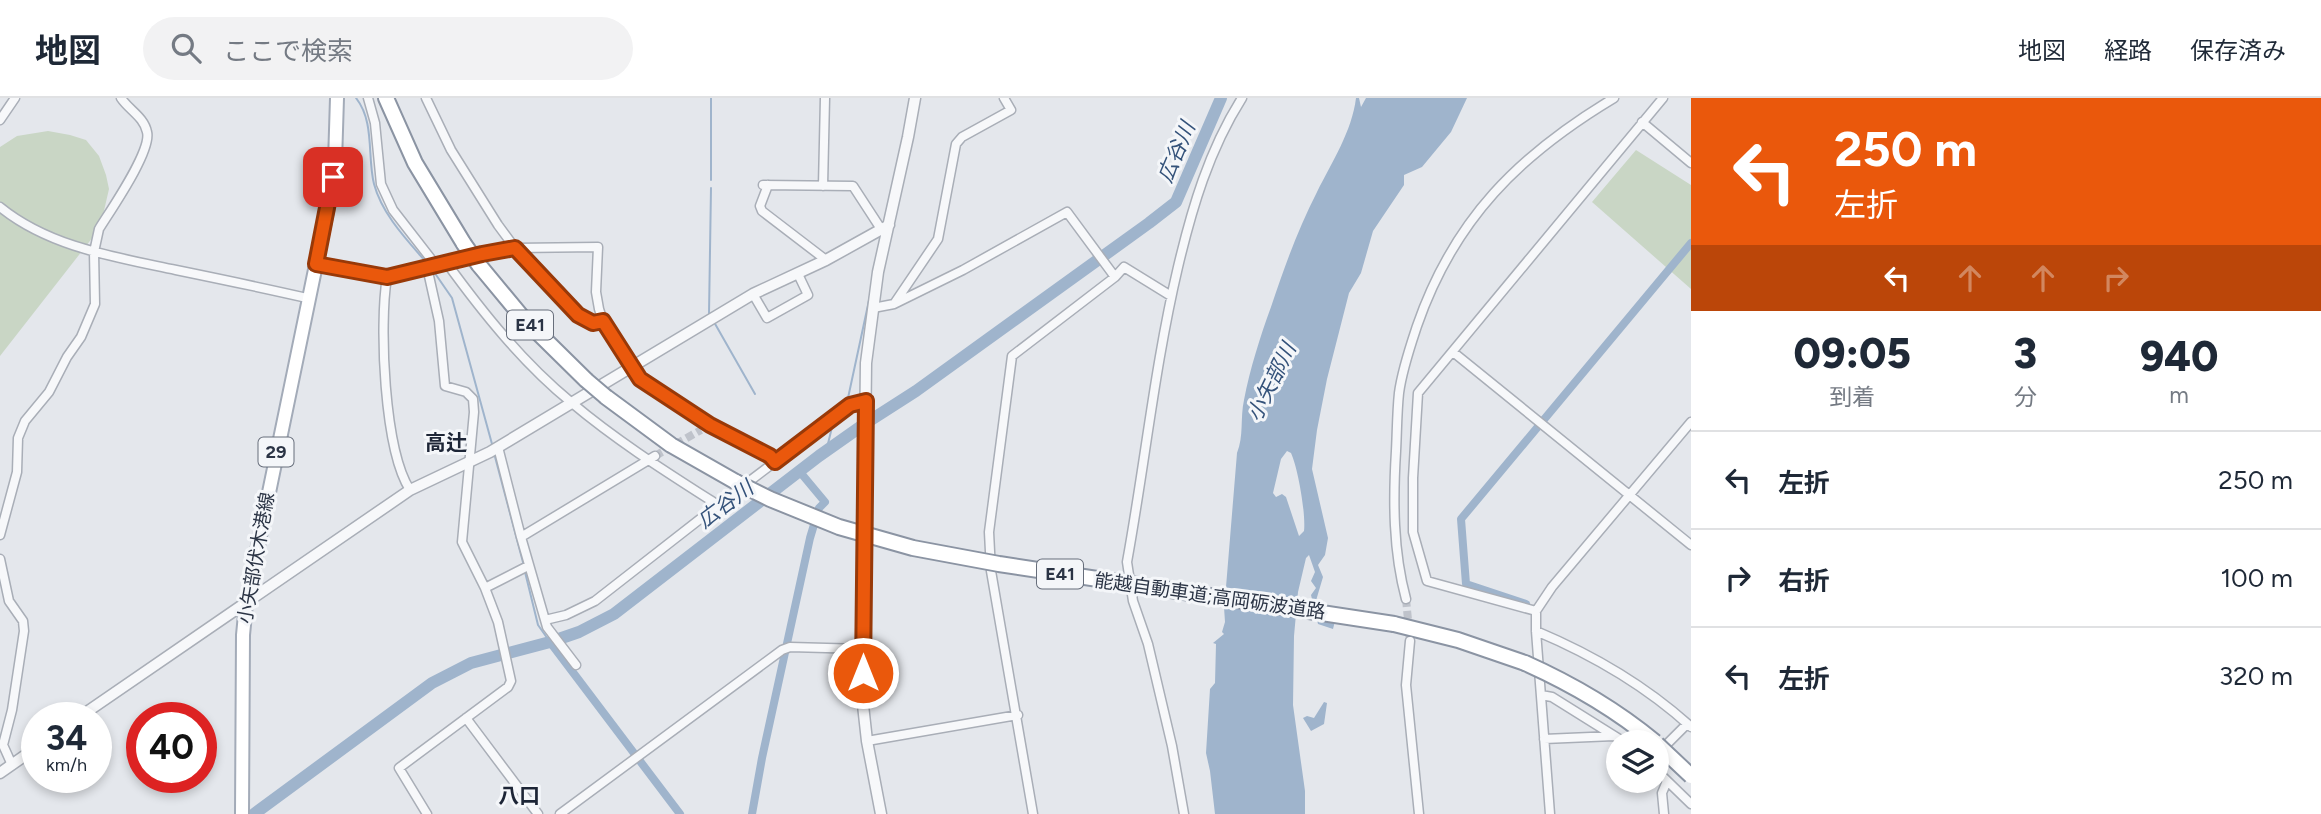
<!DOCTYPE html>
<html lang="ja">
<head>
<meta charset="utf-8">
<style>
	:root { --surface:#fff; --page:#f2f2f3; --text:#1f2937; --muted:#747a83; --line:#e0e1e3 }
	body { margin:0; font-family:Figtree,"Noto Sans JP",sans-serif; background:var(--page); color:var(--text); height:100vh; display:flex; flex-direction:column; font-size:26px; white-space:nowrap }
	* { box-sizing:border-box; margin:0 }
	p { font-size:23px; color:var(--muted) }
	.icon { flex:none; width:38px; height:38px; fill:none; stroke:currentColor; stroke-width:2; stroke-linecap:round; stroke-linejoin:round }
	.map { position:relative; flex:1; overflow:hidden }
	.details { display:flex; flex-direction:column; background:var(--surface); width:630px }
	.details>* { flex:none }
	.top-card { background:#ea580c; color:#fff; overflow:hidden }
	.controls { position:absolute; left:1606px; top:632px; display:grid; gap:14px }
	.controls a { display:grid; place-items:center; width:63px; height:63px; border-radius:50%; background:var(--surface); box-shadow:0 4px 10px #0003; font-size:35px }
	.speed { position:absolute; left:21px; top:604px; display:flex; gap:14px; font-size:35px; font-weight:700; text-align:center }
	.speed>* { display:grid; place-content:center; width:91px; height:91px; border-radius:50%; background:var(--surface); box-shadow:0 4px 10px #0003; line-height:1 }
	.speed small { font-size:18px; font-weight:400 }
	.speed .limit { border:10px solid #d22; background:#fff; color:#111 }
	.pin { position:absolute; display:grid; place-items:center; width:60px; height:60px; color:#fff; margin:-30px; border-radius:14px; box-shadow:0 4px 10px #0006 }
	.me { position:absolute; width:77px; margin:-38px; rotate:0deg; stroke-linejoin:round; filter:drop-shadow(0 0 5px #0008) }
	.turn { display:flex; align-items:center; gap:24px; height:147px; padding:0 28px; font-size:32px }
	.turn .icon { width:91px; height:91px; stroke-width:2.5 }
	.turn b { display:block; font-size:49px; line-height:60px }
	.lanes { display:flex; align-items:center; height:66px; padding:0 28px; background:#0003; justify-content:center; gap:35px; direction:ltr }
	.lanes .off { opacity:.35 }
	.eta { display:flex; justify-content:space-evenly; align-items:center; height:119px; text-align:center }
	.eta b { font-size:42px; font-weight:800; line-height:49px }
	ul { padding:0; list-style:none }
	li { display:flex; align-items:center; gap:21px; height:98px; padding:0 28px; border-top:2px solid var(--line) }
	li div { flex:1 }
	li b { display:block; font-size:26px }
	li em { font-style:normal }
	header { display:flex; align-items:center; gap:42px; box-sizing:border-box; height:98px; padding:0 35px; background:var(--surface); border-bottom:2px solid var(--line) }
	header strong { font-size:33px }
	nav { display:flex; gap:38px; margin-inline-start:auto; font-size:24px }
	.search { width:490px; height:63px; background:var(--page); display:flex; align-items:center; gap:18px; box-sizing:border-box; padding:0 24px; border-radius:38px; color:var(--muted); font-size:26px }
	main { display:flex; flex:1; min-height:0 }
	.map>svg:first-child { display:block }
	.green { fill:#c9d6c5 }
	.water { fill:#9fb4cc; fill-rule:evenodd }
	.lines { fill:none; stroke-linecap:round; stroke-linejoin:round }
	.stream { stroke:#9fb4cc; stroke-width:2 }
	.canal { stroke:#9fb4cc; stroke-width:8 }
	.river { stroke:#9fb4cc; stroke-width:12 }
	.minor-tunnel { stroke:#bfc3cb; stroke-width:8; stroke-dasharray:8 4; stroke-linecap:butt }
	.minor-casing { stroke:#a9aeb7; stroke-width:11 }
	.tertiary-casing { stroke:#a9aeb7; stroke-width:13 }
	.primary-casing { stroke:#a3abb8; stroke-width:16 }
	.motorway-casing { stroke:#8b94a3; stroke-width:18 }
	.minor { stroke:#f7f8fa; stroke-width:8 }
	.tertiary { stroke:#f7f8fa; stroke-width:10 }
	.primary { stroke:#fff; stroke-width:12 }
	.motorway { stroke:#fff; stroke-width:14 }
	.motorway-bridge-casing { stroke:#8b94a3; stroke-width:18; stroke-linecap:butt }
	.motorway-bridge { stroke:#fff; stroke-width:14 }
	.route-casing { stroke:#983908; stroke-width:18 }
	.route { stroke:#ea580c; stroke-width:12 }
	.labels { text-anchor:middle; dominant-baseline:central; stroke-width:6; stroke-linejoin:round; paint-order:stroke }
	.shield { fill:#f4f6f9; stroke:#676e7b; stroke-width:2 }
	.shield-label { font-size:18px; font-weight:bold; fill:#2b3445 }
	.street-label { font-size:19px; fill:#2b3445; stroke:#f4f6f9 }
	.water-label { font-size:21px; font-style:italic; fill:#34527a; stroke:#f4f6f9 }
	.neighbourhood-label { font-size:21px; font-weight:bold; fill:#1d2536; stroke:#f4f6f9 }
</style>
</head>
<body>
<header>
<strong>地図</strong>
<div class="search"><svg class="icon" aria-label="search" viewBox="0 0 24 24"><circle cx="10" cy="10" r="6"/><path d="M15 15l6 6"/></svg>ここで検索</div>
<nav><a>地図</a><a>経路</a><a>保存済み</a></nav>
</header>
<main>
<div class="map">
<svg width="1691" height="716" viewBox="0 0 1691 716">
	<rect width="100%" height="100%" fill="#e4e7ec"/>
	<path class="green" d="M48,33L70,37L86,42L99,58L106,77L109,91L100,130L0,258V49L17,38Z
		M1636,52L1691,87V191L1592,104Z"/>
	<path class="water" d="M1356,0H1359L1361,9L1366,0H1467L1451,34L1422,69L1404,77V87L1373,133L1361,175L1349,195L1327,281L1317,332L1312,371L1328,440L1325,457L1318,467L1323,479L1315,506L1321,523L1326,524L1337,515L1333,531L1318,526L1311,497L1316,490L1311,483L1315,474L1309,457L1306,460L1298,494L1294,538L1293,607L1305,693V716H1215L1210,673L1206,655L1210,591L1215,585L1216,546L1213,545L1224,536L1222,534L1225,524L1223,494L1226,489L1237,355C1244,338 1240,320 1244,302C1250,271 1260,239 1271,209C1284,170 1298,131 1317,94C1332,64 1352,33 1356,0ZM1287,353L1291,355C1298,370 1306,416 1304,433L1299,438L1286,399L1282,396L1276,399L1273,395L1281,361Z
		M1324,604L1327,605L1324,626L1311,633L1303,620L1307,618L1314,620Z"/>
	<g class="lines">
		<path class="stream" d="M356,0C375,24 367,58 374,86C382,116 406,141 426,164
			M711,82V0
			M432,171L452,200L492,346
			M709,216L711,90
			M714,224L755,296
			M848,300L871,193
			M826,354L833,325
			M494,355L524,468
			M525,474L538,527L550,544"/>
		<path class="canal" d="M1526,506L1466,486L1461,421L1691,145
			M550,544L680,716
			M752,716L762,660L810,440L819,410L825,404L800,374"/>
		<path class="river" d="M254,716L432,585L471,565L550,544L579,534L614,516L819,358L863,327L916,293L1149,125L1176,104L1221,0"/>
		<path class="minor-tunnel" d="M655,358L701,332
			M1406,501L1410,543"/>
		<defs>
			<path id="minor" d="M368,0L375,25L381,86L393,112L435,166
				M426,0L451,52L498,127L515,150L578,217L593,225L603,223
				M0,22L15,0
				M1642,24L1691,65
				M763,87L853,88L881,131
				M768,87L760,108L762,113L826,162
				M823,88L825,0
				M0,109C49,149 115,159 176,172C220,181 263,190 307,200
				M446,164C483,215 523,265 572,305C617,343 668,375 718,407L850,307L866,303
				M316,166L387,179L515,150L598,149L596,194L599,211L603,223L641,281L710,327L770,358L775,364
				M387,179C379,227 384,352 410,392
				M753,196L767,220L808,197L798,176
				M894,206L963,172L1067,114L1115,179
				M873,210L894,206L938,141L956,46L962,39L1011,12L1004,0
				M1453,254L1691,447
				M498,349L521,439L655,358
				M0,437L17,374L18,340L25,323L49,294L67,259L81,239L95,206L94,154L99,131C110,113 152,53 147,34C144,19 129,12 121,0
				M521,439L545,522L566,517L595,503L718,407
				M0,461L9,503L23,523L24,533L12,612L3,647L12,667
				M485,490L528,468
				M1406,501C1393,453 1393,402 1396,353C1397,334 1397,314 1399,295C1402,272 1410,249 1417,228C1454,121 1519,57 1614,0
				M1536,513L1427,483L1413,434V380L1418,295L1663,0
				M545,522L547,529L576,567
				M1536,533C1593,557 1645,587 1691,629
				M1410,543L1406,587L1419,716
				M1541,597L1552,599L1624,644
				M466,620L538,716
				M1544,641L1614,638
				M867,643L1018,617
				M1657,656L1687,626
				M1657,673L1691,706
				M427,716L399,670L508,589L511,583L498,524L485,490L462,444L474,314L473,301L466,294L445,288L439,223L427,169
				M560,716L782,552L790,549L863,551
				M1033,716L991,473L989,434L1012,258L1115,179L1124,169L1171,198
				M1184,716L1172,648L1148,546L1133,503L1127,464C1145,365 1155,266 1178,169C1192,110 1209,52 1242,0
				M1550,716L1536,533V513L1552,489L1691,324
				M1664,716L1662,695L1667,683"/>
			<path id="tertiary" d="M78,620L410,392L490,354L753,196L826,162L889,127
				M0,675L37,649
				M881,716L867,643L862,598L866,265L878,174L908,39L915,0"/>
			<path id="primary" d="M242,716L243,537L246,506L331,94L335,64L337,0"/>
			<path id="motorway" d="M386,0L415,65L464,146
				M479,167L523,220L586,282
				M606,299L671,347L736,384
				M1394,526L1458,542L1525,565"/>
		</defs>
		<use href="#minor" class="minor-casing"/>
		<use href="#tertiary" class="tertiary-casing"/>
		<use href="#primary" class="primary-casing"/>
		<use href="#motorway" class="motorway-casing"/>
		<use href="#minor" class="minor"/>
		<use href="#tertiary" class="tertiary"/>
		<use href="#primary" class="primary"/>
		<use href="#motorway" class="motorway"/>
		<defs>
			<path id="motorway-bridge" d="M464,146L479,167
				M586,282L606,299
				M736,384L770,401L839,429L913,450L999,466L1394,526
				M1525,565C1572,586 1615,611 1655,644
				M1657,646L1691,678"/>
		</defs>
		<use href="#motorway-bridge" class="motorway-bridge-casing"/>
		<use href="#motorway-bridge" class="motorway-bridge"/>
	</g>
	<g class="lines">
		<defs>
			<path id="route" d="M333,79L316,166L387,179L482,156L515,150L578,217L593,225L603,223L640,281L710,327L770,358L775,364L850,307L866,303L863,575"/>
		</defs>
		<use href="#route" class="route-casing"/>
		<use href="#route" class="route"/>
	</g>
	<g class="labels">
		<g class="shield">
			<rect x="507" y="212.5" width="46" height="29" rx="5"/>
			<rect x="258.5" y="339.5" width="35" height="29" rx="5"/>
			<rect x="1037" y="461.5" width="46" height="29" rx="5"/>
		</g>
		<g class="shield-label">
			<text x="530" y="227">E41</text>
			<text x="276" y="354">29</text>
			<text x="1060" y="476">E41</text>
		</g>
		<g class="street-label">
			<text transform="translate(256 460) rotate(-80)">小矢部伏木港線</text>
			<text transform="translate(1210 498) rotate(8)">能越自動車道;高岡砺波道路</text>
		</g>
		<g class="water-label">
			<text transform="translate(1176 54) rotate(-67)">広谷川</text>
			<text transform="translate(1271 284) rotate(-64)">小矢部川</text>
			<text transform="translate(725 406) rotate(-37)">広谷川</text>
		</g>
		<g class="neighbourhood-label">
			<text x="446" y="344">高辻</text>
			<text x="519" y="697">八口</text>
		</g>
	</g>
</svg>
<div class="controls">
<a><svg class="icon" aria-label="layers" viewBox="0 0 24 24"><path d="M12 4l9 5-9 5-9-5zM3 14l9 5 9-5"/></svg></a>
</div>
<div class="speed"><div>34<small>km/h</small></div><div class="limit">40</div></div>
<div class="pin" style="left:333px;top:79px;background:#d93025"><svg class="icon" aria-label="arrive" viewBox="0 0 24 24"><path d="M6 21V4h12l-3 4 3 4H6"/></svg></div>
<svg class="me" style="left:863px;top:575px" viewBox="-20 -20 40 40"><circle r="17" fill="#ea580c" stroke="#fff" stroke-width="3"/><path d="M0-11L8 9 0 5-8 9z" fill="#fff"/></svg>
</div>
<section class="details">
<div class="top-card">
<div class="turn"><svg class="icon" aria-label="left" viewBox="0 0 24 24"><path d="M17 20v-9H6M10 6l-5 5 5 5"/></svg><div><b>250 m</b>左折</div></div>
<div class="lanes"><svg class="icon" aria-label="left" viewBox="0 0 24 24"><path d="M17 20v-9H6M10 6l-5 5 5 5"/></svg><svg class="icon off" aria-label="ahead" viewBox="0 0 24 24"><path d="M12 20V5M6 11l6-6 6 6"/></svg><svg class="icon off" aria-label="ahead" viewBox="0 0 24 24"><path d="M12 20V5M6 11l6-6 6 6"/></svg><svg class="icon off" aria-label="right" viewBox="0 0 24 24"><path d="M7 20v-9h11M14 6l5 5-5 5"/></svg></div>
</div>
<div class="eta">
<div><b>09:05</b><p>到着</p></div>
<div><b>3</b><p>分</p></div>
<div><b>940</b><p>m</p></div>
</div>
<ul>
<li><svg class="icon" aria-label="left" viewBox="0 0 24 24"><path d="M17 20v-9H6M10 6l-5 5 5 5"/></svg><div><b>左折</b></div><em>250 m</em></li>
<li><svg class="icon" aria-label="right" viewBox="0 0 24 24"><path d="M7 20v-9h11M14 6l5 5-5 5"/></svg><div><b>右折</b></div><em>100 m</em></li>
<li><svg class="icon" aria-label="left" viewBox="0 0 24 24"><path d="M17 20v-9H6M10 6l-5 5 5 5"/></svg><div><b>左折</b></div><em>320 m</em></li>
</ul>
</section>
</main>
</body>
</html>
